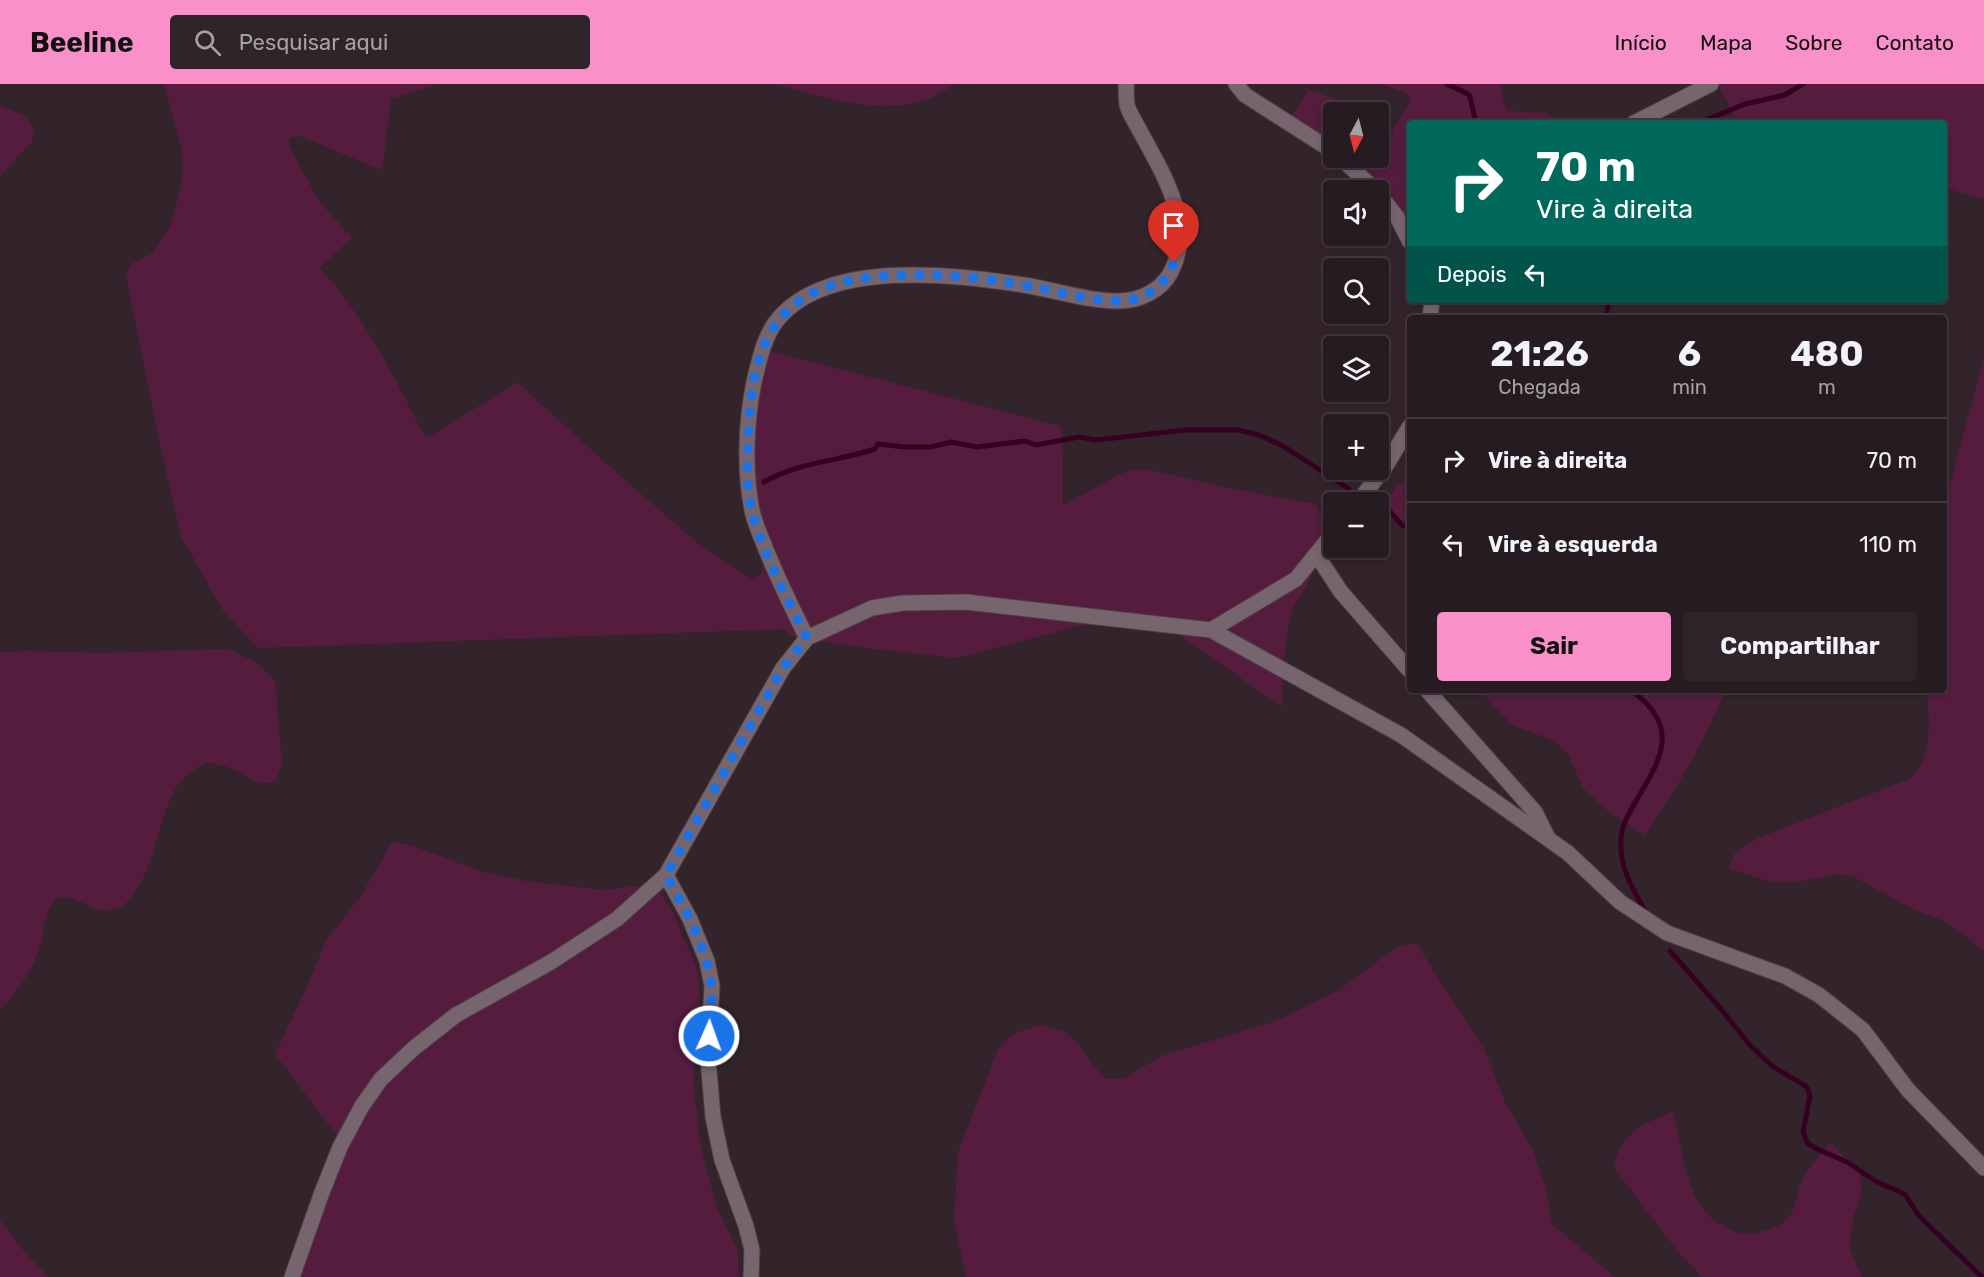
<!DOCTYPE html>
<html lang="pt">
<head>
<meta charset="utf-8">
<style>
	:root { --surface:#261b21; --page:#2e242a; --text:#f1f3f6; --muted:#a4a1a5; --line:#42393f; --accent:#f990ca }
	body { margin:0; font-family:Rubik,sans-serif; background:var(--page); color:var(--text); height:100vh; display:flex; flex-direction:column; font-size:22px; white-space:nowrap }
	* { box-sizing:border-box; margin:0 }
	p { font-size:20px; color:var(--muted) }
	.icon { flex:none; width:33px; height:33px; fill:none; stroke:currentColor; stroke-width:2; stroke-linecap:round; stroke-linejoin:round }
	.map { position:relative; flex:1; overflow:hidden }
	.panel { position:absolute; left:1407px; top:231px; width:540px; height:378px; display:flex; flex-direction:column; background:var(--surface); border-radius:6px; box-shadow:0 3px 9px #0003,0 0 0 2px var(--line) }
	.panel>* { flex:none }
	.top-card { position:absolute; left:1407px; top:36px; width:540px; height:183px; border-radius:6px; box-shadow:0 3px 9px #0003,0 0 0 2px var(--line); background:#00695c; color:#fff; overflow:hidden }
	.needle { width:39px; rotate:187deg }
	.fabs { position:absolute; left:1323px; top:18px; display:grid; gap:12px }
	.fabs a { display:grid; place-items:center; width:66px; height:66px; border-radius:6px; background:var(--surface); box-shadow:0 3px 9px #0003,0 0 0 2px var(--line); font-size:30px }
	.pin { position:absolute; display:grid; place-items:center; width:51px; height:51px; color:#fff; margin:-62px -26px; border-radius:50% 50% 50% 0; rotate:-45deg; box-shadow:0 0 6px #0007 }
	.pin .icon { rotate:45deg }
	.me { position:absolute; width:66px; margin:-33px; rotate:2deg; stroke-linejoin:round; filter:drop-shadow(0 0 4px #0008) }
	.turn { display:flex; align-items:center; gap:21px; height:126px; padding:0 30px; font-size:27px }
	.turn .icon { width:78px; height:78px; stroke-width:2.5 }
	.turn b { display:block; font-size:42px; line-height:51px }
	.then { display:flex; align-items:center; height:57px; padding:0 30px; background:#0003; gap:12px; font-size:22px }
	.eta { display:flex; justify-content:space-evenly; align-items:center; height:102px; text-align:center }
	.eta b { font-size:36px; font-weight:700; line-height:42px }
	.button { display:flex; gap:12px; margin-top:auto; padding:12px 30px }
	.button a { flex:1; height:69px; border-radius:6px; background:var(--accent); color:#111; font-size:24px; font-weight:700; line-height:69px; text-align:center }
	.button a+a { background:var(--page); color:var(--text) }
	ul { padding:0; list-style:none }
	li { display:flex; align-items:center; gap:18px; height:84px; padding:0 30px; border-top:2px solid var(--line) }
	li div { flex:1 }
	li b { display:block; font-size:22px }
	li em { font-style:normal }
	header { display:flex; align-items:center; gap:36px; box-sizing:border-box; height:84px; padding:0 30px; background:var(--accent); color:#111 }
	header strong { font-size:28px }
	nav { display:flex; gap:33px; margin-inline-start:auto; font-size:21px }
	.search { width:420px; height:54px; background:var(--page); display:flex; align-items:center; gap:15px; box-sizing:border-box; padding:0 21px; border-radius:6px; color:var(--muted); font-size:22px }
	.map>svg:first-child { display:block }
	.green { fill:#551c3e }
	.lines { fill:none; stroke-linecap:round; stroke-linejoin:round }
	.stream { stroke:#350022; stroke-width:5 }
	.street-casing { stroke:#4e4148; stroke-width:17 }
	.street { stroke:#77656e; stroke-width:15 }
	.route { stroke:#1a73e8; stroke-width:10; stroke-dasharray:0 18 }
</style>
</head>
<body>
<header>
<strong>Beeline</strong>
<div class="search"><svg class="icon" aria-label="search" viewBox="0 0 24 24"><circle cx="10" cy="10" r="6"/><path d="M15 15l6 6"/></svg>Pesquisar aqui</div>
<nav><a>Início</a><a>Mapa</a><a>Sobre</a><a>Contato</a></nav>
</header>
<div class="map">
<svg width="1984" height="1193" viewBox="0 0 1984 1193">
	<rect width="100%" height="100%" fill="#33242c"/>
	<path class="green" d="M164,0H439L391,15L382,86L300,52L290,54L289,62L319,117L352,154L319,184C366,233 394,293 425,353L436,349L517,298L618,390L699,460L752,495L762,490V477L747,436L761,265L1060,342L1063,366V421L1128,386H1150L1238,406L1316,420C1327,438 1320,476 1310,495C1303,508 1294,517 1291,532C1283,561 1283,593 1282,623L1171,545L1082,541L958,574L865,564L795,553L783,545L258,564L223,527L181,452L162,369L126,192L131,180L153,169L172,138L180,105L183,83L182,67Z
		M775,0H955C947,4 939,11 931,14C882,33 823,13 775,0Z
		M1381,0H1500L1505,23L1508,27L1547,29L1559,39H1410V140L1394,143L1379,122L1378,106H1365L1341,79L1283,44L1309,6L1364,25L1362,28H1334V74H1378L1379,69L1411,16L1408,10Z
		M1718,0H1984V115L1944,104V39H1738Z
		M0,21L26,33L35,48L31,59L0,92Z
		M1984,274V866L1944,837L1913,825L1854,793L1838,790L1797,798H1770L1729,784L1734,770L1758,754L1912,694C1933,668 1929,638 1927,606H1944V434L1948,408Z
		M1410,394V444L1393,436L1384,422L1397,401Z
		M228,565L254,577L275,596L282,681L276,697C256,704 252,694 235,686C226,682 216,680 206,678C197,684 187,690 180,698C156,728 154,808 118,824C102,831 88,821 74,815C69,813 62,814 56,814C41,835 46,849 37,871C30,892 14,910 0,926V568L31,567L102,569Z
		M1479,606H1725C1705,657 1676,707 1644,751L1604,724L1583,704L1568,670L1554,657L1512,641Z
		M392,758L410,761L483,788L525,797L603,806L655,800L673,829L698,888L700,919L694,969V1005L699,1049L705,1081L718,1126L738,1166L739,1193H290L313,1112L337,1052L275,970L306,905L326,857L362,810Z
		M1416,859L1485,967L1506,1021L1531,1062L1546,1104L1552,1140L1615,1193H966L954,1136L958,1068L998,965L1013,950L1040,941L1064,947L1078,960L1092,980L1106,995L1125,994L1161,972L1276,937L1339,906L1396,864Z
		M1672,1028C1685,1066 1683,1120 1722,1141C1731,1146 1737,1150 1747,1150C1760,1149 1775,1145 1785,1137C1796,1128 1796,1111 1801,1099C1808,1083 1820,1073 1830,1058L1860,1090L1861,1112L1854,1131L1849,1163L1862,1193H1702L1679,1169L1615,1085C1612,1071 1630,1049 1641,1042C1651,1036 1662,1033 1672,1028Z
		M0,1136L23,1166L49,1193H0Z"/>
	<g class="lines">
		<path class="stream" d="M1447,0L1468,10L1470,13L1476,39
			M1699,39L1745,20L1785,11L1803,0
			M1606,234L1609,216
			M764,398C802,377 835,378 875,365L878,360L905,363H931L951,358L977,363L1025,357L1036,361L1079,353L1096,356L1184,346H1238L1259,351L1283,362L1349,405
			M1366,411L1383,420L1403,442L1410,441
			M1631,606C1681,643 1662,673 1636,717C1629,729 1622,741 1621,755C1619,785 1634,807 1648,832
			M1670,867L1721,925L1749,960L1772,982L1807,1003L1810,1012L1803,1048L1808,1060L1817,1065L1847,1078L1877,1098L1905,1110L1919,1132L1982,1193"/>
		<defs>
			<path id="street" d="M1236,0L1245,11L1334,68
				M1634,39L1711,0
				M1340,74L1376,106
				M1378,109L1397,133L1410,158
				M1430,234L1432,216
				M1358,418L1385,383L1410,342
				M1316,470L1341,508L1410,587
				M1211,546L1296,495L1334,448
				M807,554C791,522 776,491 763,458C759,448 754,437 752,426C744,385 746,338 754,298C759,278 763,256 775,239C823,174 954,190 1024,201C1055,206 1087,217 1119,217C1139,217 1161,207 1171,188C1195,141 1164,91 1141,49C1137,41 1131,32 1128,24C1125,17 1127,7 1126,0
				M1427,606L1535,728L1548,754
				M666,791L690,835L707,877L712,902L708,975L713,1033L722,1076L746,1142L752,1166L751,1193
				M292,1193L321,1111L340,1063L362,1022L381,995L414,964L456,931L551,878L617,835L666,791L783,584L807,554L872,524L903,519L966,518L1211,546L1401,651L1568,769L1620,818L1667,849L1785,892L1819,911L1863,946L1908,1006L1984,1084"/>
		</defs>
		<use href="#street" class="street-casing"/>
		<use href="#street" class="street"/>
	</g>
	<g class="lines">
		<path class="route" d="M709,952C709,935 713,916 711,900C706,861 685,825 666,791L783,584L807,554C787,514 764,472 752,429C745,400 748,368 749,338C756,210 818,189 935,191C969,192 1009,198 1043,205C1067,210 1094,217 1119,217C1145,217 1165,202 1174,178"/>
	</g>
</svg>
<div class="fabs">
<a><svg class="needle" viewBox="-14 -14 28 28"><path d="M0-13l5 13h-10z" fill="#e53935"/><path d="M0 13l5-13h-10z" fill="#a4a1a5"/></svg></a>
<a><svg class="icon" aria-label="sound" viewBox="0 0 24 24"><path d="M4 9h4l5-4v14l-5-4H4zM17 9q2 3 0 6"/></svg></a>
<a><svg class="icon" aria-label="search" viewBox="0 0 24 24"><circle cx="10" cy="10" r="6"/><path d="M15 15l6 6"/></svg></a>
<a><svg class="icon" aria-label="layers" viewBox="0 0 24 24"><path d="M12 4l9 5-9 5-9-5zM3 14l9 5 9-5"/></svg></a>
<a>+</a>
<a>−</a>
</div>
<div class="pin" style="left:1174px;top:178px;background:#d93025"><svg class="icon" aria-label="arrive" viewBox="0 0 24 24"><path d="M6 21V4h12l-3 4 3 4H6"/></svg></div>
<svg class="me" style="left:709px;top:952px" viewBox="-20 -20 40 40"><circle r="17" fill="#1a73e8" stroke="#fff" stroke-width="3"/><path d="M0-11L8 9 0 5-8 9z" fill="#fff"/></svg>
<div class="top-card">
<div class="turn"><svg class="icon" aria-label="right" viewBox="0 0 24 24"><path d="M7 20v-9h11M14 6l5 5-5 5"/></svg><div><b>70 m</b>Vire à direita</div></div>
<div class="then">Depois<svg class="icon" aria-label="left" viewBox="0 0 24 24"><path d="M17 20v-9H6M10 6l-5 5 5 5"/></svg></div>
</div>
<section class="panel">
<div class="eta">
<div><b>21:26</b><p>Chegada</p></div>
<div><b>6</b><p>min</p></div>
<div><b>480</b><p>m</p></div>
</div>
<ul>
<li><svg class="icon" aria-label="right" viewBox="0 0 24 24"><path d="M7 20v-9h11M14 6l5 5-5 5"/></svg><div><b>Vire à direita</b></div><em>70 m</em></li>
<li><svg class="icon" aria-label="left" viewBox="0 0 24 24"><path d="M17 20v-9H6M10 6l-5 5 5 5"/></svg><div><b>Vire à esquerda</b></div><em>110 m</em></li>
</ul>
<div class="button"><a>Sair</a><a>Compartilhar</a></div>
</section>
</div>
</body>
</html>
